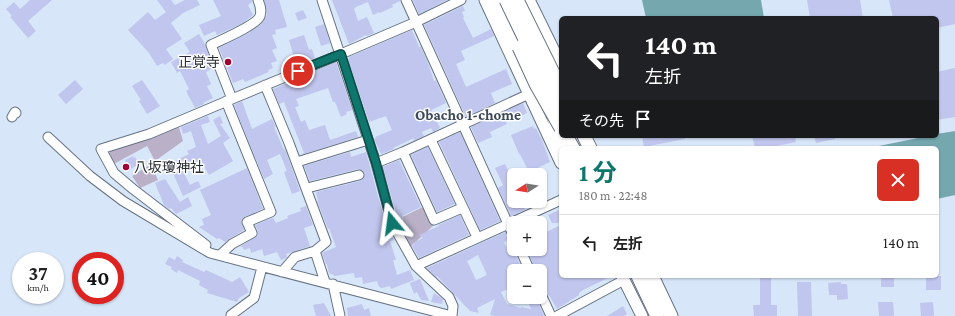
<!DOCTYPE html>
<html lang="ja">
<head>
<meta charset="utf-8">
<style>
	:root { --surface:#fff; --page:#f6f6f6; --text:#222; --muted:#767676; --line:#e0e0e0; --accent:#0f766e }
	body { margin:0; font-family:"Crimson Pro","Noto Sans JP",serif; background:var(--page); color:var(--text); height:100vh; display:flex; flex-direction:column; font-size:15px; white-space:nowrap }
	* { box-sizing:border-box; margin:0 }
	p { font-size:13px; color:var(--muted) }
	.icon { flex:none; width:22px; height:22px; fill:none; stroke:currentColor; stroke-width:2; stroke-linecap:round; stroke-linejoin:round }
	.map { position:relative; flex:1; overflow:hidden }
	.side { position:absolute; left:559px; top:146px; width:380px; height:132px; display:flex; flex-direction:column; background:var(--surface); border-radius:6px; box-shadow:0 1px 3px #0004 }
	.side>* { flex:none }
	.hud { position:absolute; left:559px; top:16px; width:380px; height:122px; border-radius:6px; box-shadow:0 1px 3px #0004; background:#202124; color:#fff; overflow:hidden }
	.needle { width:26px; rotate:258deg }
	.tools { position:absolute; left:507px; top:168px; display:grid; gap:8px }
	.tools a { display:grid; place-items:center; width:40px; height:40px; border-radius:6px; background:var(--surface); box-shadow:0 1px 3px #0004; font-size:20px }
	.speed { position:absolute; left:12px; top:252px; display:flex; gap:8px; font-size:20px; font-weight:700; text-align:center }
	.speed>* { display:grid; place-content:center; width:52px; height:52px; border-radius:50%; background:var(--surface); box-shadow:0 1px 3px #0004; line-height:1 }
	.speed small { font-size:10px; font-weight:400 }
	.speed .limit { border:6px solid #d22; background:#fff; color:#111 }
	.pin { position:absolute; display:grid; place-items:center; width:34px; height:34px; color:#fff; margin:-17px; border:2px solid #fff; border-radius:50%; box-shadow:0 1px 4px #0007 }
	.me { position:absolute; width:44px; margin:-22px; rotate:344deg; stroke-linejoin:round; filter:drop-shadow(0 0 3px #0008) }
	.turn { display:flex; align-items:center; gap:14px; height:84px; padding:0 20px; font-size:18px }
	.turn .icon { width:52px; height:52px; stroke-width:2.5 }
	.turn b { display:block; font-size:28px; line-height:34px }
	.then { display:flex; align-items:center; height:38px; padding:0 20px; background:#0003; gap:8px; font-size:15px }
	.round { display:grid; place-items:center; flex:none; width:42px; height:42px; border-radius:6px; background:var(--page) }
	.overview { display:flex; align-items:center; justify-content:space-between; height:68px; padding:0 20px }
	h1 { font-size:24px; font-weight:700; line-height:30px; color:var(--accent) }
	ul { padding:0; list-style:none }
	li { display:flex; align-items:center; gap:12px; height:56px; padding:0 20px; border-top:1px solid var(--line) }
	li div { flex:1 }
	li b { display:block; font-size:15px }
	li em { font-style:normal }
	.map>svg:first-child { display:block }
	.green { fill:#bab1c9 }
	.water { fill:#74a7ae }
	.building { fill:#c0c6ed; fill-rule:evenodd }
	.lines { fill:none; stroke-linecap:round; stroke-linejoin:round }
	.minor-casing { stroke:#667384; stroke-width:11 }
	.major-casing { stroke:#667384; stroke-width:13 }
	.highway-casing { stroke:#667384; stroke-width:15 }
	.minor { stroke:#fff; stroke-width:9 }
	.major { stroke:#fff; stroke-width:11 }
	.highway { stroke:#fff; stroke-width:13 }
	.highway-bridge-casing { stroke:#667384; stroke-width:15; stroke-linecap:butt }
	.highway-bridge { stroke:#fff; stroke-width:13 }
	.route-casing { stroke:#0a4d48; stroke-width:10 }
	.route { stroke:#0f766e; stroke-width:7 }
	.poi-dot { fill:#a10236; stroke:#fff; stroke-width:1.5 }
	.labels { text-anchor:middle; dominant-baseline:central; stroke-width:3; stroke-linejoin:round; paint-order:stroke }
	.poi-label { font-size:14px; fill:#282e35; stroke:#fff; text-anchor:end }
	.neighbourhood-label { font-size:15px; font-weight:bold; fill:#3d4958; stroke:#fff }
</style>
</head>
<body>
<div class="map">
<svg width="955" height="316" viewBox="0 0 955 316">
	<rect width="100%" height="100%" fill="#d7e6f9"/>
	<path class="green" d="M178,124L183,141L155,161L147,146L112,165L108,154L113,149Z
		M151,164L158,180L140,188L132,176Z
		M425,206L434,225L408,249L396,220Z"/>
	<path class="water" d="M642,0H761L764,18H646Z
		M955,131V195L937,199V148H869L928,136H937V134Z"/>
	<path class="building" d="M30,0H52L28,21L36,31L28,38L10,17L12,16L6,9L14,2L20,9Z
		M157,0H171L175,5L185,0H197L200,5L183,13L171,23L182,39L166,49L173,59L165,65L163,63L157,66L149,53L128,30L148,12L155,20L166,12Z
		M213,0H252V2L248,5L253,15L243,23L217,35L215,31L204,36L199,25L221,16Z
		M264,0H279L287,27L275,30L276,34L272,35L277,48L272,50L277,61L271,63L273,68L268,70L269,72L245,82L243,79L233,83L219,48L249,33L261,24L267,15L266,7Z
		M332,0H400V1L392,5L393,7L380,13L379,12L373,15L368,2L356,7L354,9L358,21L367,17L374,33L367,36L366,35L349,44Z
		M413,0H447L419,14Z
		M807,0H860L863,18H810Z
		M889,0H955V24L937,28V18H893Z
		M463,6L465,11L462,12L464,17L463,18L473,38L491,29L494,36L461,51L465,60L456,64L466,87L506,69L512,84L491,93L495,103L466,117L424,25Z
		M303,10L307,18L298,21L295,13Z
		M324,24L330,43L321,46L315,27Z
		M412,30L419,47H421L428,63L434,81L436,80L446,103L431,110L440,128L433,132L431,128L422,132L424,136L413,141L414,138L393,148L394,149L381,154L374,139L376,138L375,137L392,130L386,116L369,122L348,60L349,59V57Z
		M199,34L205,44L213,68L206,72L211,84L207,86L213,98L203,103L204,104L195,108L186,91L189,89L180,71L177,73L171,62L190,52L184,43Z
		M304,35L309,50L312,49L315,58L295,67L293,60H295L289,40Z
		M336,62L352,110L346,112L347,114L341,117L335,102H333L328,88L296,99L299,106L295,107L301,122L305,120L309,130L325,125L330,140L356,131L358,137L300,155L304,153L284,102L279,104L273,89Z
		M955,68V117L937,120V72Z
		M75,80L83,89L66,104L58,95Z
		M142,80L160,106L147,114L139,101L141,100L132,86Z
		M242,101L252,129L272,119L276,127H274L284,150L285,149L300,191L292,194L284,172L287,171L280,154L267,160L273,174L264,179L234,105Z
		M523,103L527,113L506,122L507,124L490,132L492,137L478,143L471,127Z
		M208,116L210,122L201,125L208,144L221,136L213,120L220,116L223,123L220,124L230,138L223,143L233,161L209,175L201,161L182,169L190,185L198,181L201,187L183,196L169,164L189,154L187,151L196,147L191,131L183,134L181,127Z
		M533,126L534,129L536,128L542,140L550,162L529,172L520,154H519L511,135Z
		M460,132L500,221L480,230L439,142Z
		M642,136H684L685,139L644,147Z
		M752,136H795L796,142L767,148H755Z
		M814,136H835V139L816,143Z
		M428,147L455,204L437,212L411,155Z
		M350,152L351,157L366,152L386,225L394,240L390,241L396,260H393L397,275L410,270L414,280L391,289L390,286L382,288L379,287L377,281L363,284L362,277L355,278L354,273L335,276L329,273L327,264H326L322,253L336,247L329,228L328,229L317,201H318L316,192L360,181L363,179L365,174L363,171L358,169L310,181L304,166Z
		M133,156L134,158L135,157L139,164L129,170L125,160Z
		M399,160L421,207L402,216L404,220L399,223L383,167Z
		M505,164L514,182V201H521L525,210L511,216L498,188L503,185L495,168Z
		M247,168L263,209L242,218L241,222L244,230L225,242L219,238L217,239L199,227L204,225L202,219L211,215L200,190Z
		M165,179L180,202L188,197L192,206L176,214L171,208L169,209L164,205L155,183Z
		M306,206L313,225L304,228L310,246L286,254L287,257L286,258L281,260L277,252L264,256L262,249L251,253L250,248L244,250L243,247H241V246L257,236L258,231L255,225L273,218L276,223L288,218L287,216L301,211L300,208Z
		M561,209V223H552L548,215Z
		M460,215L469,235L419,258L412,246L414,245L413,243L423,238L419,235L439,226L438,225Z
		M561,225V276H612L583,290L579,293V295L557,309L549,295V297L545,289L542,287L540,282V271H536L527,249H546L540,235Z
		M505,232L508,240L504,242L511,255L515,253L523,271H514V287L501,292L507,304L521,308V307L531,309L526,297H536L544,316H495L490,315L495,299L477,308L479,313L470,311L437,276L436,277L427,268ZM478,255L487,275L476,280L467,261Z
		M177,256L183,260L182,262L204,272L206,270L232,282L240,277L249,292L239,298L237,302L207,293L208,290L199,285L200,281L178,270L177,273L171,269L172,267L165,264L169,257L175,260Z
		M760,276H771V305H777V316H754L753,305H760Z
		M881,276H894V287H881Z
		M926,276H941V290H926Z
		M420,279L429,301L421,300L417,292L414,294L410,283Z
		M797,282H811L812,316H798Z
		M841,282V284H847L848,299L837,300V295H829L828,283Z
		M434,293L443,299L442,304L431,302Z
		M878,302H893L894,316H879Z
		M933,302L934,316H921L920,303Z
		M324,303L331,316H316L313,305Z
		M362,304L364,310L369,308L371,316H348L347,308Z
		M623,306L627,314L624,316H607Z"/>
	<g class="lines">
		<defs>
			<path id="minor" d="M322,0L376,163L392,223L416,266L449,297L453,306L452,316
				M406,0L514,237
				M265,85L289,143L326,242L315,251L325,282
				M232,99L341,54L416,22L461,0
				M12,117L15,112L16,113
				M48,137L90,176L123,201L210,253L452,316
				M431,140L477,237
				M403,152L434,220L462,208
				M297,162L368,140
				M376,163L403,152L529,94
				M307,188L359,175
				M206,245L133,189L114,173L101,149L149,134L232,99L211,45C221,40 257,25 260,16C262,10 260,5 258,0
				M520,249L530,271
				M220,255L232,244L252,233L247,222L271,212L226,101
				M416,266L561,200
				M282,272L295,257L315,251
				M333,284L340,316
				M540,292L551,316
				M231,315L254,298L262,267
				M557,316L624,280"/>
			<path id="major" d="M485,0L561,163
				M553,119L563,148
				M622,276L642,316"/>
			<path id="highway" d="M494,0L519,47
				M528,0L561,67
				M566,136L573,148
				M584,136L590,148
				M638,276L657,316
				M652,276L671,316"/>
		</defs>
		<use href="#minor" class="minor-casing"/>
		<use href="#major" class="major-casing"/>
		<use href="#highway" class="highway-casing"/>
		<use href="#minor" class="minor"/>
		<use href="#major" class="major"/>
		<use href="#highway" class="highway"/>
		<defs>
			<path id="highway-bridge" d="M506,0L561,114
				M517,0L561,89
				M519,47L536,84L561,128"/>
		</defs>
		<use href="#highway-bridge" class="highway-bridge-casing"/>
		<use href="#highway-bridge" class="highway-bridge"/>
	</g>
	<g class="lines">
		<defs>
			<path id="route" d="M298,71L341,54L376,163L392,223"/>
		</defs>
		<use href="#route" class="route-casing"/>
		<use href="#route" class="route"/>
	</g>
	<g class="poi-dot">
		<circle cx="228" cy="62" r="4"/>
		<circle cx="126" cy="167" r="4"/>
	</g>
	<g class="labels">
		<g class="poi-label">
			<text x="220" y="62">正覚寺</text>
			<text x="134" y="167" text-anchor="start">八坂瓊神社</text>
		</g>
		<g class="neighbourhood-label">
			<text x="468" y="115">Obacho 1-chome</text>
		</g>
	</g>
</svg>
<div class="tools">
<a><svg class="needle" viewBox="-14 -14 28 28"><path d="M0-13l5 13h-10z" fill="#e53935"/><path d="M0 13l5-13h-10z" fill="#767676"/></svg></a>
<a>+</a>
<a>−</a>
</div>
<div class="speed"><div>37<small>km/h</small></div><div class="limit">40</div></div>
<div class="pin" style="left:298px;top:71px;background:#d93025"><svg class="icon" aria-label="arrive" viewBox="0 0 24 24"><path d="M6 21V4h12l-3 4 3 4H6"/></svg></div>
<svg class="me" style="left:392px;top:223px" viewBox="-20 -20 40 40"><path d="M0-17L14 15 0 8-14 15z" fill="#0f766e" stroke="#fff" stroke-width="4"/></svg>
<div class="hud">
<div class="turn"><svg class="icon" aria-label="left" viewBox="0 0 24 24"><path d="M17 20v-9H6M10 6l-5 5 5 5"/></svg><div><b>140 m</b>左折</div></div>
<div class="then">その先<svg class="icon" aria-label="arrive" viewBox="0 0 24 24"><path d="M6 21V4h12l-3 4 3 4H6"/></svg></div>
</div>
<section class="side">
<div class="overview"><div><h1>1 分</h1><p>180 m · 22:48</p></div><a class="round" style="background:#d93025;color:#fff"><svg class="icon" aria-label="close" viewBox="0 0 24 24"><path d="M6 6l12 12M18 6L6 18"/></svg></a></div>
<ul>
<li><svg class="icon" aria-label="left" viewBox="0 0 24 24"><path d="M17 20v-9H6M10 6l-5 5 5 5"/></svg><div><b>左折</b></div><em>140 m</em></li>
</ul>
</section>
</div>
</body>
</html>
